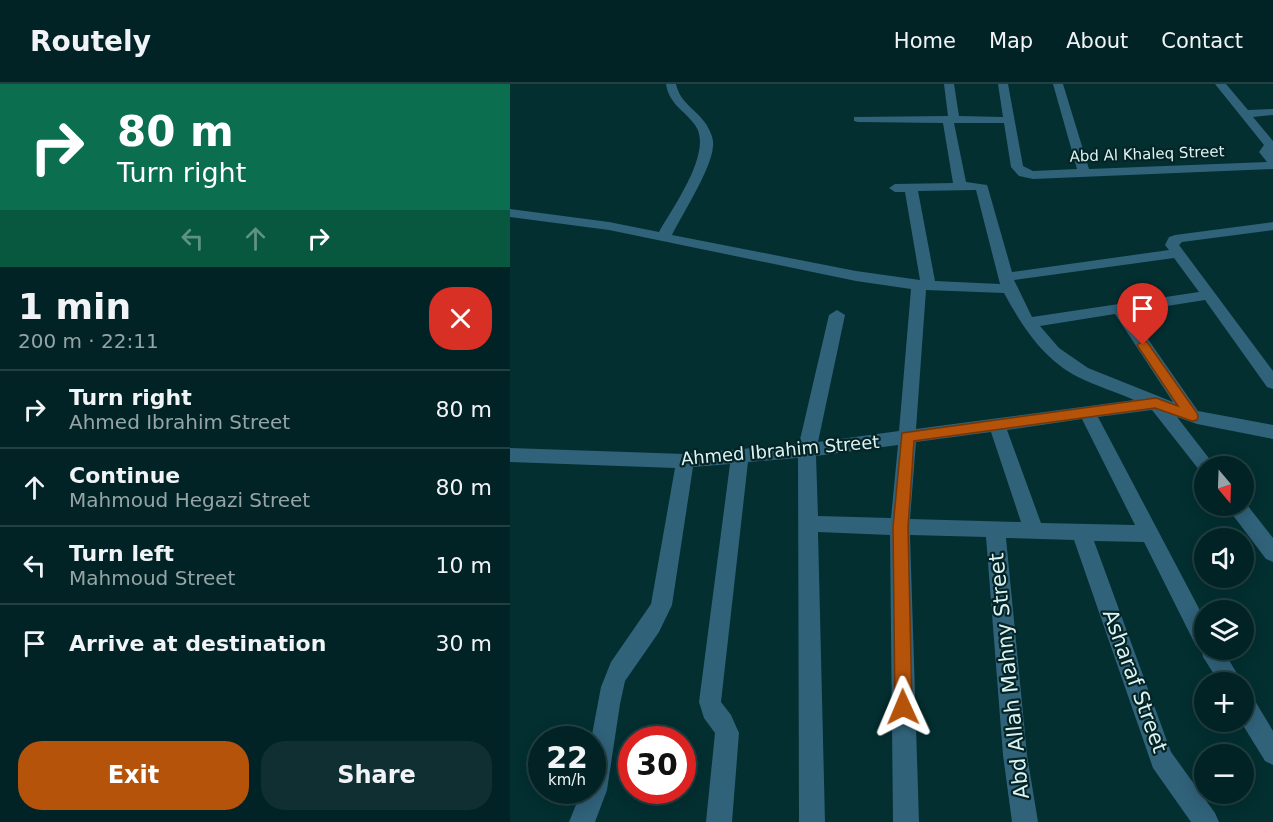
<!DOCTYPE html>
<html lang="en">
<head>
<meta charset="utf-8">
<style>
	:root { --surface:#022325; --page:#102f32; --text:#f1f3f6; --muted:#96a4a7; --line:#234042; --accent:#b45309 }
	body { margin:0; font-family:"DejaVu Sans",sans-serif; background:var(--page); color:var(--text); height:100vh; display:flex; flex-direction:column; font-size:22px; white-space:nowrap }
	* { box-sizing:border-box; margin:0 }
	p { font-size:20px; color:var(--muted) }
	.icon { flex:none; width:33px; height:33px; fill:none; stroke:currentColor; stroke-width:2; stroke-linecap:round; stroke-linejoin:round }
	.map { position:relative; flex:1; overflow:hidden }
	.panel { display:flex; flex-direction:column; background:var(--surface); width:510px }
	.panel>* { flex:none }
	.guide { background:#0b6e4f; color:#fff; overflow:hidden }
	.needle { width:39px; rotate:161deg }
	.fabs { position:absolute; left:684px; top:372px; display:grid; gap:12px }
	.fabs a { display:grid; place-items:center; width:60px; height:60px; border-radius:50%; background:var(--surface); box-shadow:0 3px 15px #0003,0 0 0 2px var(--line); font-size:30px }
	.speed { position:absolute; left:18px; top:642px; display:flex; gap:12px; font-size:30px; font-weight:700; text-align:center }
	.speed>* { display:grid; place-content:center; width:78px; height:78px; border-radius:50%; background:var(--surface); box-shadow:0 3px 15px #0003,0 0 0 2px var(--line); line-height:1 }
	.speed small { font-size:15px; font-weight:400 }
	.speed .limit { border:9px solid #d22; background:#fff; color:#111 }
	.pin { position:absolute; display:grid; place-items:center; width:51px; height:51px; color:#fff; margin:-62px -26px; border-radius:50% 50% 50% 0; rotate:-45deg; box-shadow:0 0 6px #0007 }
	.pin .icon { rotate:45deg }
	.me { position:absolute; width:66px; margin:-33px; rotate:359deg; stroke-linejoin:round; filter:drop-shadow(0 0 4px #0008) }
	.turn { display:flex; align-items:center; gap:21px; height:126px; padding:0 18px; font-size:27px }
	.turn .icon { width:78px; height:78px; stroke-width:2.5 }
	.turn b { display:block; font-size:42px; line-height:51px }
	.lanes { display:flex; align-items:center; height:57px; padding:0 18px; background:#0003; justify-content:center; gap:30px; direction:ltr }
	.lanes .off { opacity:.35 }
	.round { display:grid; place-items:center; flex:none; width:63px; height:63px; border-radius:24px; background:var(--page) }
	.summary { display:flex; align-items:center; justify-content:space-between; height:102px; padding:0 18px }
	h1 { font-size:36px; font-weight:700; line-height:45px }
	.cta { display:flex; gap:12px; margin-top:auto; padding:12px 18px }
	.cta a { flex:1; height:69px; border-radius:24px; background:var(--accent); color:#fff; font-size:24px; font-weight:700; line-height:69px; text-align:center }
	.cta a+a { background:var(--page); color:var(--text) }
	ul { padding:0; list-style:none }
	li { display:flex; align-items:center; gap:18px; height:78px; padding:0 18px; border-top:2px solid var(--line) }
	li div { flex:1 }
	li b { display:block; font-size:22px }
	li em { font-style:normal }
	header { display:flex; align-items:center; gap:36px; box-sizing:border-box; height:84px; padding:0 30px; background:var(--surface); border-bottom:2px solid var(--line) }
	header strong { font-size:28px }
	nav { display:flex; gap:33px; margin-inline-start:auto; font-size:21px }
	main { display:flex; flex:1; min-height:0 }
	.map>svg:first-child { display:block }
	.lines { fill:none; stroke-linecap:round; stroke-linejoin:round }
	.minor { fill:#30627a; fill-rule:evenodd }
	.route { fill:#b45309; stroke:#753606; stroke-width:1.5 }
	.labels { text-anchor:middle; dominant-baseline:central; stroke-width:4.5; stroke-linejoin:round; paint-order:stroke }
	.far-street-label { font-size:15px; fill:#ddf3f3; stroke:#052425 }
	.street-label { font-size:18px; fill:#ddf3f3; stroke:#052425 }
	.near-street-label { font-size:21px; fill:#ddf3f3; stroke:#052425 }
</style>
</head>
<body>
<header>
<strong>Routely</strong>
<nav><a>Home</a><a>Map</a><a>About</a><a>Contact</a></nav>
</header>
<main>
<section class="panel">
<div class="guide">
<div class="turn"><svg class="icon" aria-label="right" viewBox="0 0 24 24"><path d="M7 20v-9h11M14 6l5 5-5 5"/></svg><div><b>80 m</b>Turn right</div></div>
<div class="lanes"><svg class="icon off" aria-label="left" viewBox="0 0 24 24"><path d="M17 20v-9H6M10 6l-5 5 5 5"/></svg><svg class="icon off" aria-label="ahead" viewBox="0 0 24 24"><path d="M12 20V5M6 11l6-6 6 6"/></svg><svg class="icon" aria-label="right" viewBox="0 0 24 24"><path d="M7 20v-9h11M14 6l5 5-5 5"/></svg></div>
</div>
<div class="summary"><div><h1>1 min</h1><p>200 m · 22:11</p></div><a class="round" style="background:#d93025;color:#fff"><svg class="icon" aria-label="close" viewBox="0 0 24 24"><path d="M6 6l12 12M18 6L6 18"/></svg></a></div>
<ul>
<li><svg class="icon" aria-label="right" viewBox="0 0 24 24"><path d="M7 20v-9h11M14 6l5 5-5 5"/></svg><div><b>Turn right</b><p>Ahmed Ibrahim Street</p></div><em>80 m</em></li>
<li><svg class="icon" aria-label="ahead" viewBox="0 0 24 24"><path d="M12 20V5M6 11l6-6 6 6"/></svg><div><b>Continue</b><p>Mahmoud Hegazi Street</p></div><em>80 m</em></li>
<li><svg class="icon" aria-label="left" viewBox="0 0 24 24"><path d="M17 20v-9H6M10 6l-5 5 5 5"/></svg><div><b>Turn left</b><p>Mahmoud Street</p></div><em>10 m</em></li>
<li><svg class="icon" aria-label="arrive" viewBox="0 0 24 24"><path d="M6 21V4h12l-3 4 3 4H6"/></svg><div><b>Arrive at destination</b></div><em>30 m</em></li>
</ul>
<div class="cta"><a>Exit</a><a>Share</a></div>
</section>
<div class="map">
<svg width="763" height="738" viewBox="0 0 763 738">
	<rect width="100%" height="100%" fill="#032f31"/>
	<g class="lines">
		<path class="minor" d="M156,0H166C170,19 186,25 196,40C200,47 204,54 203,62C202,84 173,129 162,151L346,187L410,196L395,108H385L379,104L385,100L443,99L433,39L348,38L344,37V33L438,32L434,0H444L449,32L493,33L488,0H498L513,82L523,87L567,85L543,0H553L579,85L757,78L749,68L754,61L705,0H716L738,26L763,25V31L743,33L763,57V85L523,95L509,92L501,83L494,39H444L456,98L477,101L478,104L502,188L659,166L655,161L659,153L665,151L763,138V146L672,158L669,161L763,287V305L757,303L695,216L619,228L688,327L763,341V355L687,340L667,333L705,382H694V389L690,387L642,326L588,333L694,534V566H713L732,598H709L693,573L691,564L686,562L634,458L584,457L661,668L705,729L709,738H681L643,684L564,456L496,454L517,671L528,738H502L493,671L476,453L400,451L409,738H383L380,451L308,448L315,738H289L288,374L238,378L211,618L221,631L229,649L222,738H196L205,649L194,634L189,618L220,380L183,383L162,521L149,548L115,597L110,620L97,706L85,738H59L72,706H82L81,656L91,603L101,578L141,520L165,384L0,378V364L175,370L289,360L319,231L327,226L335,231L308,358L389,347L401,205L346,197L99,146L0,133V125L99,138L149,148C163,123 204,67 185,41C174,26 159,20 156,0ZM466,106L490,200L425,197L408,107ZM664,174L689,208L522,233L504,196ZM416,206L494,209C512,242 533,275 568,293C586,302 606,308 624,316L406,345ZM605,230L663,318L578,284L549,264L530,242ZM572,335L625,441L531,439L497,346ZM481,348L511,438L400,435L406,358ZM388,361L381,434L308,432L306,372Z
			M734,417L763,454V478L756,475L716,422H734Z
			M734,609L742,612L763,647V681L755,677L731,638H734Z"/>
	</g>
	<path class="route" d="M633,257L637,258L687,329L688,333L687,336L682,337L645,324L404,357L398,443L402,623L400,630L393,632L387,630L385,623L383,443L392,349L646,314L668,322L627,261Z"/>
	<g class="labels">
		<g class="far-street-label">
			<text transform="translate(637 70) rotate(-2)">Abd Al Khaleq Street</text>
		</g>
		<g class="street-label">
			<text transform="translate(270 366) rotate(-5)">Ahmed Ibrahim Street</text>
		</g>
		<g class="near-street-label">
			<text transform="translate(499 592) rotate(-96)">Abd Allah Mahny Street</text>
			<text transform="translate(625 597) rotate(70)">Asharaf Street</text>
		</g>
	</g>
</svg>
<div class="fabs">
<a><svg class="needle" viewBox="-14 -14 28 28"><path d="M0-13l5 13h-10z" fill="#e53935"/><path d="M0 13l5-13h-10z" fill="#96a4a7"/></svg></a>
<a><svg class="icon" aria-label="sound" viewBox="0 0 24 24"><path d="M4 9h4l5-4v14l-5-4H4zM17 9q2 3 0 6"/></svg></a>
<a><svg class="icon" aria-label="layers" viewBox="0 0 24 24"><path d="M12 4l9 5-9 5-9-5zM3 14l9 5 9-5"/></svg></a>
<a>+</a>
<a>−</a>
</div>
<div class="speed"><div>22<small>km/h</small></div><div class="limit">30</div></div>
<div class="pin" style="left:633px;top:261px;background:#d93025"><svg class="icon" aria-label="arrive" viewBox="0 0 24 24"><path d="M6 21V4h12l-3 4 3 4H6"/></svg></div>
<svg class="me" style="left:393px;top:623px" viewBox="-20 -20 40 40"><path d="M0-17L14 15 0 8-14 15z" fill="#b45309" stroke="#fff" stroke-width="4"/></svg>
</div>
</main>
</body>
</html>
